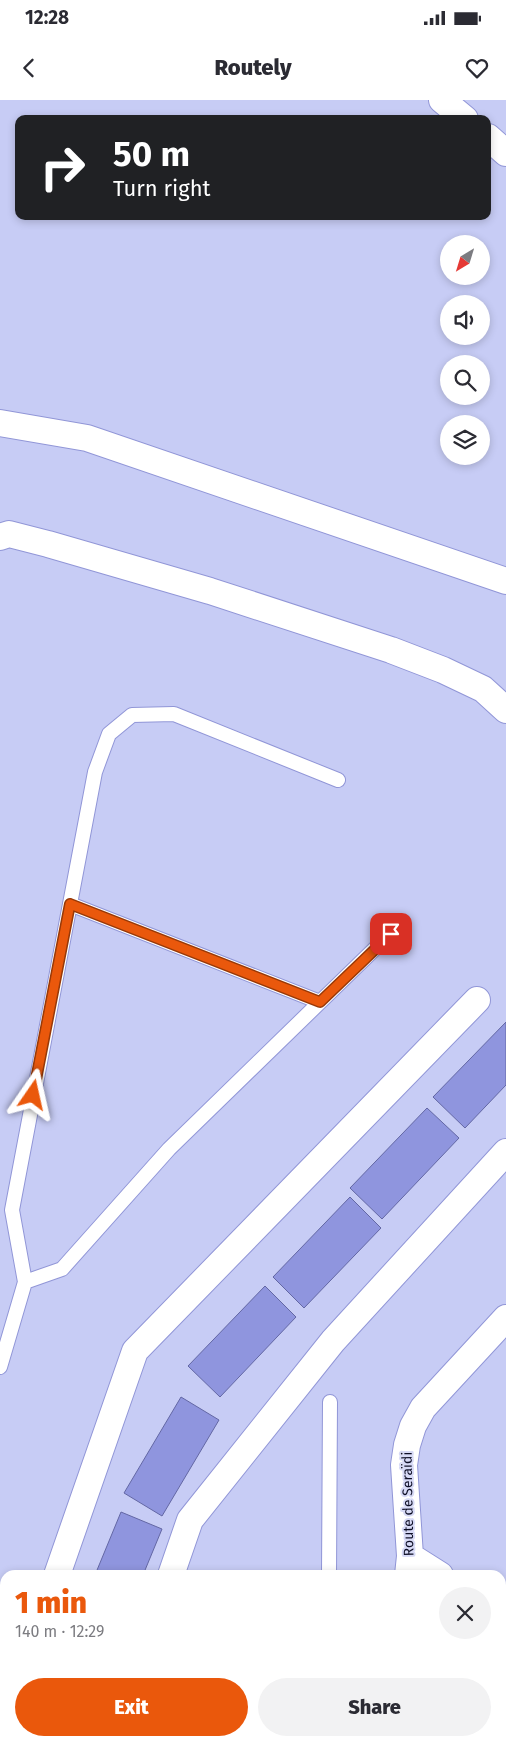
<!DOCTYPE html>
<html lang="en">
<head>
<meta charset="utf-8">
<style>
	:root { --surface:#fff; --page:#f2f2f3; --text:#2b2b33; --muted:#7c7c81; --accent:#ea580c }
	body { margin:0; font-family:"Fira Sans",sans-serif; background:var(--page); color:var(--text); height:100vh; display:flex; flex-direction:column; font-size:19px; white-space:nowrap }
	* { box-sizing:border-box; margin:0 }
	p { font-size:16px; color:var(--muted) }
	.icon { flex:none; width:28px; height:28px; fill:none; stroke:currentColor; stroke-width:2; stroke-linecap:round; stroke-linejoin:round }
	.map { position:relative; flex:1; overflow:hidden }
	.side { position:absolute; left:0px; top:1470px; width:506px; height:176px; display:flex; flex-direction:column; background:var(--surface); border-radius:15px 15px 0 0; box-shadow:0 2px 8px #0003 }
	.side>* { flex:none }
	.banner { position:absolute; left:15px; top:15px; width:476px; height:105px; border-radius:10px; box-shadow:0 2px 8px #0003; background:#202124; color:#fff; overflow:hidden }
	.needle { width:32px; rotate:218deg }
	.controls { position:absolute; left:440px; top:135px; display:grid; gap:10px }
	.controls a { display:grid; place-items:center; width:50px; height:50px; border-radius:50%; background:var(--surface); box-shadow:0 2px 8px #0003; font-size:25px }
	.pin { position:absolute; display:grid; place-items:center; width:42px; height:42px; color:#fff; margin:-21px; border-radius:10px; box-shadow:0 2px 8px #0006 }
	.me { position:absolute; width:55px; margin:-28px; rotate:11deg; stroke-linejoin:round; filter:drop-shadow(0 0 4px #0008) }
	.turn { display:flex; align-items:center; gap:18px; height:105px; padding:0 15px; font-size:22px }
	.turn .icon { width:65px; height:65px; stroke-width:2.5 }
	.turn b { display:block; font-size:35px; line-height:42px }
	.round { display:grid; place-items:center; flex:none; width:52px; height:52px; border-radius:26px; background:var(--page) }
	.summary { display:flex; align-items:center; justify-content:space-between; height:85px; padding:0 15px }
	h1 { font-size:30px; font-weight:800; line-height:38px; color:var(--accent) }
	.action { display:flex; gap:10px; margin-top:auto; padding:10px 15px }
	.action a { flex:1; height:58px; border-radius:30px; background:var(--accent); color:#fff; font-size:20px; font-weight:800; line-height:58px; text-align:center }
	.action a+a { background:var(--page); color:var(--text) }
	.status { display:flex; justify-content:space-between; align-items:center; height:35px; padding:0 25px; background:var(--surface); direction:ltr }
	.status svg { height:14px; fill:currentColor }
	header { display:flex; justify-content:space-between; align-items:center; height:65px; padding:0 15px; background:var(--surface); font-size:22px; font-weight:800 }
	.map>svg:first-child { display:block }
	.building { fill:#8f95de; stroke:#6367a4 }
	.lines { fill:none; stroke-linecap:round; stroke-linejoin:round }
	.service-casing { stroke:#9196d7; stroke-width:16 }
	.minor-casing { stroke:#9196d7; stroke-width:28 }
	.service { stroke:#fff; stroke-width:14 }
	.minor { stroke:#fff; stroke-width:26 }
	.route-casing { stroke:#983908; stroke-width:12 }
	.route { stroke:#ea580c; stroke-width:9 }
	.labels { text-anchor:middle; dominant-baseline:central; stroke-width:4; stroke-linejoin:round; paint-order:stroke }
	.street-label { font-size:14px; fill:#0e0f26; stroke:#d7daf6 }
</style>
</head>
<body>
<div class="status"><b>12:28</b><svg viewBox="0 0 49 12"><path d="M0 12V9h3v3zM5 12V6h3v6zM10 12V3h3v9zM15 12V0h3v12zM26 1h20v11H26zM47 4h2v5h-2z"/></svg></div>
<header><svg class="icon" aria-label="back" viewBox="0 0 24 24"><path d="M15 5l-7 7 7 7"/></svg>Routely<svg class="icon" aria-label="heart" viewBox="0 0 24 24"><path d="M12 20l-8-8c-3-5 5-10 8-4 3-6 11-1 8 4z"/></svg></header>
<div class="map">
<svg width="506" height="1646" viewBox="0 0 506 1646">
	<rect width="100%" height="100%" fill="#c7ccf5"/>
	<path class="building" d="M506,922V985L465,1028L433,997Z
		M427,1008L459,1038L382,1119L350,1088Z
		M350,1097L381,1128L304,1208L273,1177Z
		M265,1186L296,1217L220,1297L188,1266Z
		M181,1297L219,1320L162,1416L124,1393Z
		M121,1412L162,1429L143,1475H95Z
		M506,1558V1646H433L436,1641H501V1564Z
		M56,1641H83L81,1646H68Z"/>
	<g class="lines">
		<defs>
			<path id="service" d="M70,804L320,902
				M25,1182L62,1169L169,1049L391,833
				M0,1267L25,1182L12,1110L95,672L109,634L132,615L174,614L338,680
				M329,1475L330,1302
				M305,1646L306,1641"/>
			<path id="minor" d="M442,0L465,19
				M488,37L506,53
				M0,323L87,338L506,481
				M0,437L9,434L48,444L210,491L391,550L443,570L483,589L506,610
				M410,1456L440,1475
				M57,1475L135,1251L477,900
				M171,1475L190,1420L333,1241L506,1052
				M408,1475L410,1456L404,1365L407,1345L413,1326L423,1308L506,1218
				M501,1536L506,1537
				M0,1641L5,1626
				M112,1646L114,1641
				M371,1646L373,1641"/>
		</defs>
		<use href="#service" class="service-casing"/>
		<use href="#minor" class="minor-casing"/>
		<use href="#service" class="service"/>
		<use href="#minor" class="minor"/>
	</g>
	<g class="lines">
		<defs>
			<path id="route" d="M33,995L70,804L320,902L391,834"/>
		</defs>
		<use href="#route" class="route-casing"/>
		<use href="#route" class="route"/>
	</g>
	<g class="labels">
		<g class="street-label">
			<text transform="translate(408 1404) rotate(-91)">Route de Seraïdi</text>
		</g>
	</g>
</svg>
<div class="controls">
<a><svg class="needle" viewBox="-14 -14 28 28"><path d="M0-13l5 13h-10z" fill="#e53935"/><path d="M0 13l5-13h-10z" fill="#7c7c81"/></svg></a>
<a><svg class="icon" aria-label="sound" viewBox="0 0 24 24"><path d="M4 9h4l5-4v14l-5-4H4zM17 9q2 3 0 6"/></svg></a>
<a><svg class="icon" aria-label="search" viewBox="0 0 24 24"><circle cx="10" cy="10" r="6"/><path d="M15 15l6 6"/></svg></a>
<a><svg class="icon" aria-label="layers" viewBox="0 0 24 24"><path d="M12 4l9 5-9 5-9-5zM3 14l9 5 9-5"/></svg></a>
</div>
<div class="pin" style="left:391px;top:834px;background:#d93025"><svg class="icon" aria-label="arrive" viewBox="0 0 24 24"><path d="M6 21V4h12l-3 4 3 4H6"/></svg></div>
<svg class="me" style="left:33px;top:995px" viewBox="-20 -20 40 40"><path d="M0-17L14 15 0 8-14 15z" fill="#ea580c" stroke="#fff" stroke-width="4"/></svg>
<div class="banner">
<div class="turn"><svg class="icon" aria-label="right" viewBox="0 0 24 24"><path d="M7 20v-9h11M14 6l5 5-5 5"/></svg><div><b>50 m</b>Turn right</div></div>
</div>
<section class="side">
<div class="summary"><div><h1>1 min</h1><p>140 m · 12:29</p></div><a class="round"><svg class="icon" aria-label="close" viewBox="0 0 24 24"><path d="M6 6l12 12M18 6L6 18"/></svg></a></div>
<div class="action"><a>Exit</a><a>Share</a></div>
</section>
</div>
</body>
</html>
